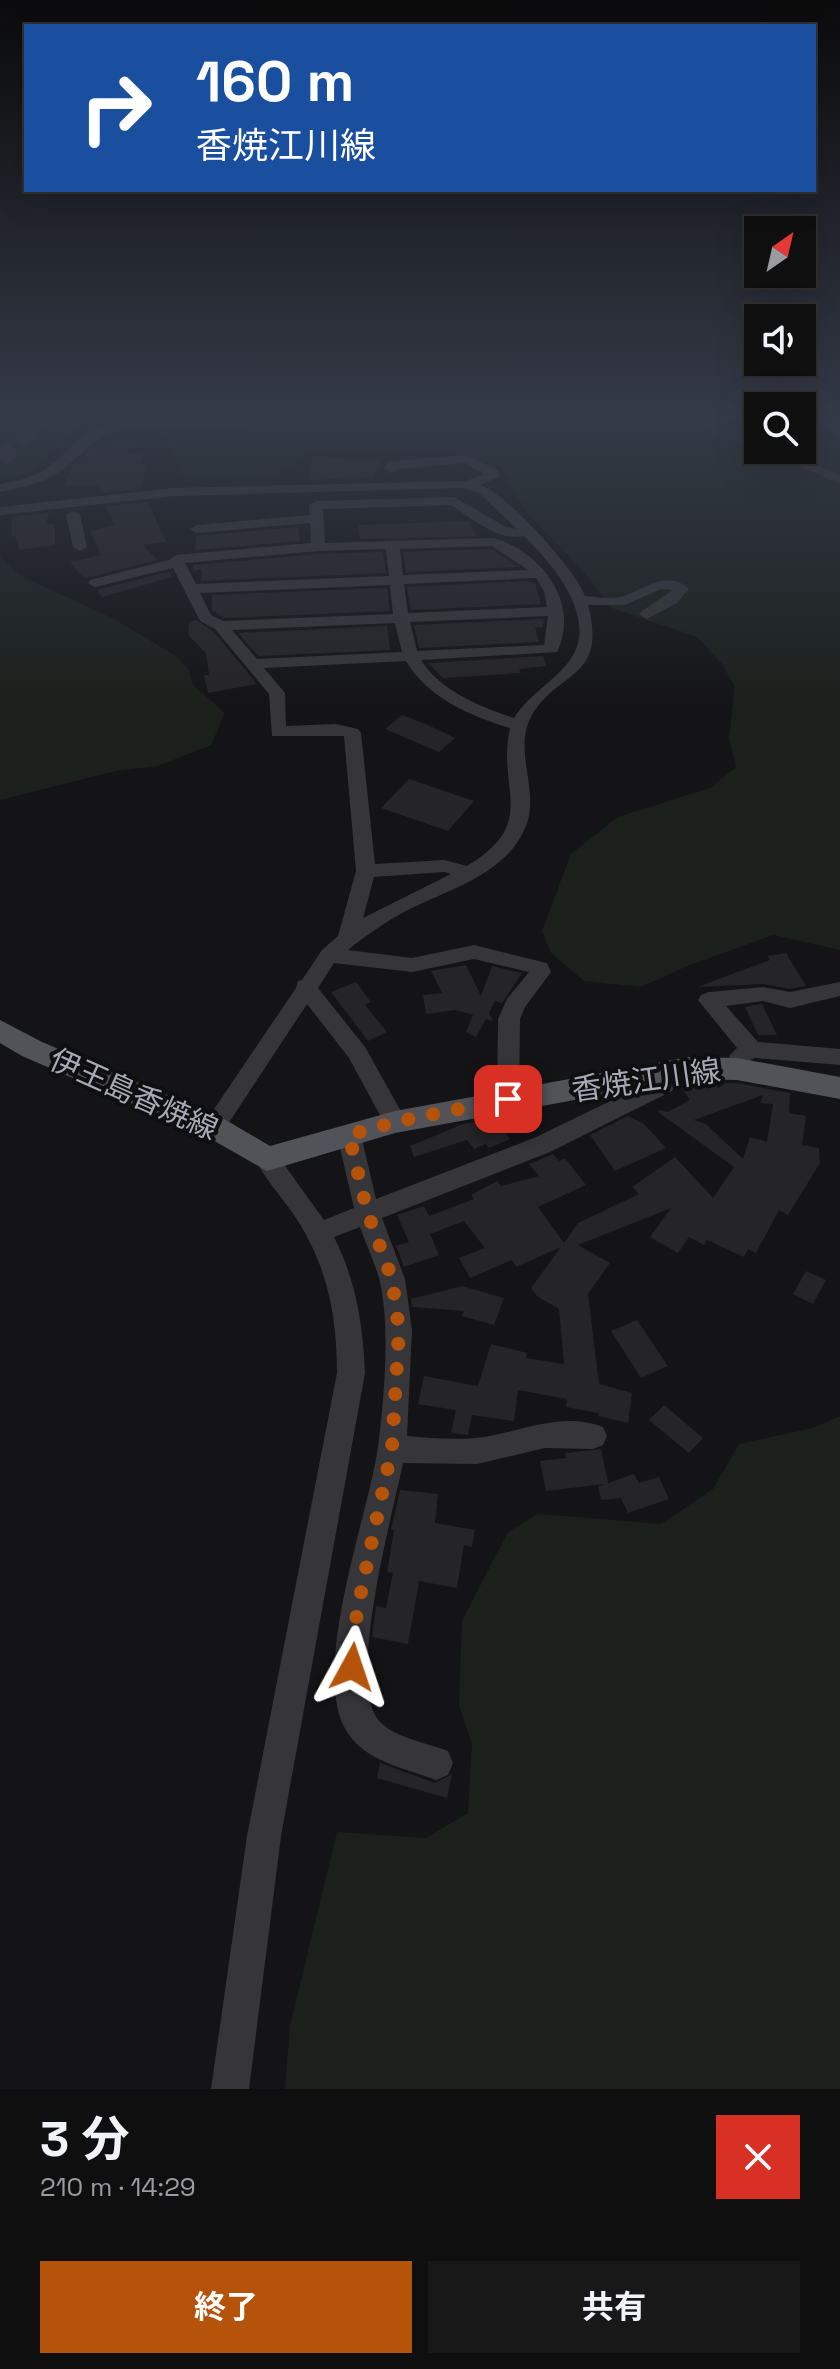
<!DOCTYPE html>
<html lang="ja">
<head>
<meta charset="utf-8">
<style>
	:root { --surface:#0f0f10; --page:#181819; --text:#f1f3f6; --muted:#9b9c9f; --line:#2f2f30; --accent:#b45309 }
	body { margin:0; font-family:"Space Grotesk","Noto Sans JP",sans-serif; background:var(--page); color:var(--text); height:100vh; display:flex; flex-direction:column; font-size:30px; white-space:nowrap }
	* { box-sizing:border-box; margin:0 }
	p { font-size:26px; color:var(--muted) }
	.icon { flex:none; width:44px; height:44px; fill:none; stroke:currentColor; stroke-width:2; stroke-linecap:round; stroke-linejoin:round }
	.map { position:relative; height:2089px; overflow:hidden }
	.details { display:flex; flex-direction:column; background:var(--surface); flex:1 }
	.details>* { flex:none }
	.banner { position:absolute; left:24px; top:24px; width:792px; height:168px; border-radius:0px; box-shadow:0 8px 32px #0002,0 0 0 2px var(--line); background:#1a4fa0; color:#fff; overflow:hidden }
	.needle { width:52px; rotate:34deg }
	.controls { position:absolute; left:744px; top:216px; display:grid; gap:16px }
	.controls a { display:grid; place-items:center; width:72px; height:72px; border-radius:0px; background:var(--surface); box-shadow:0 8px 32px #0002,0 0 0 2px var(--line); font-size:40px }
	.pin { position:absolute; display:grid; place-items:center; width:68px; height:68px; color:#fff; margin:-34px; border-radius:16px; box-shadow:0 4px 12px #0006 }
	.me { position:absolute; width:88px; margin:-44px; rotate:5deg; stroke-linejoin:round; filter:drop-shadow(0 0 6px #0008) }
	.turn { display:flex; align-items:center; gap:28px; height:168px; padding:0 40px; font-size:36px }
	.turn .icon { width:104px; height:104px; stroke-width:2.5 }
	.turn b { display:block; font-size:56px; line-height:68px }
	.round { display:grid; place-items:center; flex:none; width:84px; height:84px; border-radius:0px; background:var(--page) }
	.overview { display:flex; align-items:center; justify-content:space-between; height:136px; padding:0 40px }
	h1 { font-size:48px; font-weight:700; line-height:60px }
	.button { display:flex; gap:16px; margin-top:auto; padding:16px 40px }
	.button a { flex:1; height:92px; border-radius:0px; background:var(--accent); color:#fff; font-size:32px; font-weight:700; line-height:92px; text-align:center }
	.button a+a { background:var(--page); color:var(--text) }
	.map>svg:first-child { display:block }
	.green { fill:#1b201c }
	.building { fill:#252427; fill-rule:evenodd }
	.lines { fill:none; stroke-linecap:round; stroke-linejoin:round }
	.major-tunnel { stroke:#313236; stroke-width:17; stroke-dasharray:17 9; stroke-linecap:butt }
	.minor { fill:#36363a; fill-rule:evenodd }
	.major { fill:#525359; fill-rule:evenodd }
	.route { stroke:#b45309; stroke-width:14; stroke-dasharray:0 25.2 }
	.labels { text-anchor:middle; dominant-baseline:central; stroke-width:8; stroke-linejoin:round; paint-order:stroke }
	.street-label { font-size:30px; fill:#a7aab5; stroke:#0f0f11 }
</style>
</head>
<body>
<div class="map">
<svg width="840" height="2089" viewBox="0 0 840 2089">
	<rect width="100%" height="100%" fill="#141416"/>
	<path class="green" d="M0,414H758V450H802V414H840V950L773,935L690,965L641,987L584,981L551,953L542,931L571,854L618,817L710,788L736,767L729,738L735,687L722,664L697,637L612,608L585,573L526,512L500,467L471,455L309,452L278,474L216,480L181,474L167,438L148,418H92L77,425L33,471L0,481Z
		M0,556L21,576L112,618L176,656L189,670L193,685L225,713L211,745L158,766L115,771L0,800Z
		M840,1416V2089H285L290,2026L337,1832L426,1838L468,1813L472,1744L459,1705L462,1621L508,1532L538,1514L661,1524L713,1489L739,1444L813,1428Z"/>
	<path class="building" d="M115,441L133,442L127,453H144L140,466L146,465L142,489L101,493L97,485H65L72,465H79L89,450L111,448Z
		M314,456L356,460H380L373,477L311,480L310,463Z
		M148,502L166,542L143,545L157,560L87,578L83,577L70,562L101,555L90,531L114,525L106,506Z
		M49,513L46,525L55,524V545L19,550L15,536H11L12,517Z
		M469,521L476,536L360,539L358,525Z
		M298,527L300,541L195,550L196,536Z
		M491,549L518,567L406,572L403,552Z
		M383,552L386,573L201,581L202,569L193,571V565L318,554Z
		M168,572L172,577L102,597L97,590Z
		M526,581L535,583L541,604L411,610L407,587Z
		M387,588L390,611L224,618L212,610V595Z
		M544,619L543,627H535L539,642L419,648L414,625Z
		M196,620L213,631L257,684L208,693L204,675H209L206,653L188,635L189,622Z
		M387,626L390,650L258,656L238,633Z
		M543,656L546,666L519,669L521,673L443,678L428,663Z
		M402,715L428,725L455,738L439,752L385,729Z
		M409,779L474,801L448,831L381,808Z
		M786,953L806,986L790,989L763,984L697,987L770,960L767,956Z
		M466,965L481,996L492,966L522,973L502,1003L495,1001L489,1013L493,1021L486,1019L476,1037L466,1032L473,1015L456,1010L426,1014L423,995L442,993L431,971Z
		M356,982L371,1002L365,1005L387,1032L368,1041L331,992Z
		M762,1004L777,1035H758L745,1007Z
		M692,1082L715,1083L718,1088L726,1083H737L790,1093L789,1113L806,1116L802,1145L819,1148L820,1163L788,1215L779,1210L756,1253L748,1249L744,1257L707,1240L704,1245L689,1237L678,1253L650,1237L671,1208L578,1245L610,1263L588,1294L599,1384L632,1393L628,1423L598,1416L599,1413L566,1407L567,1399L518,1390L514,1421L472,1415L468,1435L451,1433L456,1410L418,1404L424,1376L478,1386L491,1344L527,1353L526,1358L564,1364L559,1309L537,1296L531,1288L561,1247L516,1267L512,1260L470,1278L459,1258L485,1248L464,1221L430,1234L439,1255L404,1267L396,1246L409,1242L397,1215L424,1206L429,1216L474,1199L471,1195L497,1181L501,1186L539,1176L529,1164L553,1154L559,1161L565,1158L586,1185L538,1207L564,1243L578,1223L639,1194L632,1187L675,1157L713,1198L734,1167L658,1112L660,1110L668,1112L690,1100L680,1086ZM763,1095L760,1103L773,1104L767,1142L750,1137L743,1159L706,1124L694,1120Z
		M628,1116L644,1124L666,1148L615,1171L590,1135Z
		M494,1118L510,1139L489,1148L486,1144L474,1149L467,1140L414,1157L410,1146L463,1124Z
		M806,1271L826,1280L813,1304L793,1294Z
		M462,1286L504,1298L494,1325L462,1316L464,1311L412,1307L411,1299Z
		M637,1320L668,1366L641,1378L611,1331Z
		M664,1405L703,1438L689,1453L649,1420Z
		M601,1449L608,1483L634,1474L639,1483L659,1477L669,1499L628,1513L621,1498L601,1500L598,1486L605,1484L546,1491L540,1461L566,1458L565,1453Z
		M400,1490L438,1494L435,1523L475,1530L472,1547L464,1545L457,1588L419,1581L408,1644L372,1637L376,1606L386,1608L393,1573L387,1572L394,1530L391,1529Z
		M380,1763L435,1783L452,1774L447,1798L377,1778Z"/>
	<g class="lines">
		<path class="major-tunnel" d="M0,459L47,414"/>
		<path class="minor" d="M266,414H286C255,436 169,423 129,428C89,434 83,458 53,476C37,485 18,488 0,492V484C16,481 33,478 47,468C67,454 80,432 106,426C159,412 214,426 266,414Z
			M671,414H687L758,441V449Z
			M813,414H825L840,428V439Z
			M764,450H781L840,475V484Z
			M466,455L499,471V477L480,485C505,492 576,570 585,596C598,597 612,600 624,596C646,588 668,569 689,589L677,603L647,619L639,614L642,611L673,590L661,589L625,605H588C608,681 556,670 531,717C513,751 540,791 526,826C507,875 446,890 404,912C384,923 365,936 348,950L412,958L474,945L547,963L551,972L525,1007L520,1019L519,1099L516,1105L508,1108L500,1105L497,1099L498,1019L507,999L529,972L474,959L412,972L334,963L318,988L365,1047L407,1122L403,1128L395,1131L387,1128L349,1058L307,1004L222,1133L214,1136L206,1133L202,1127L206,1121L296,988L298,981L302,980L322,950L338,936L356,871L344,736H272L269,694L215,629L200,621L173,568L95,587L88,583L90,580L169,560L176,555L311,543L310,523L197,533L190,529L197,525L310,515L309,505L316,501L454,497L506,527L517,529L479,493L462,488L174,496L0,515V507L174,488L466,481L484,474L464,463L398,469L391,473L385,469L387,462L392,461ZM451,505C472,518 498,542 524,536C552,563 600,619 570,660C554,682 529,694 514,718C481,707 440,691 421,660L557,652C581,603 541,551 493,538L325,543L323,509ZM492,546L528,570L403,575L400,549ZM386,549L389,576L196,584L185,563L318,551ZM536,578L544,591L547,607L408,613L404,584ZM390,585L393,614L223,621L211,615L200,593ZM548,616L544,645L417,651L410,622ZM395,623L402,652L257,659L232,630ZM406,661C428,698 470,716 510,728C496,790 540,822 467,866L444,860L375,864L361,733L358,729L336,724L286,726L285,693L264,668ZM444,872L451,874L363,918L374,877Z
			M73,511L80,515L87,547L80,551L73,547L66,515Z
			M840,982V996L790,1008L763,1001L726,1006L758,1042L840,1049V1065L755,1058L740,1064L732,1062L729,1056L737,1048L698,1000L701,995L709,992L763,987L790,992Z
			M672,1063L680,1065L683,1071L672,1091L550,1152L382,1218L405,1279L412,1330L407,1436C429,1438 452,1440 475,1438C517,1434 560,1410 603,1427L607,1436L603,1445L593,1449L545,1448L477,1464L403,1463C393,1513 345,1686 380,1722C396,1738 427,1743 448,1751L453,1763L448,1775L436,1780C405,1768 366,1762 347,1732C309,1671 368,1518 378,1447C384,1399 391,1325 379,1278C374,1261 366,1244 360,1227L334,1237C356,1281 363,1324 365,1373L281,1836L249,2089H211L247,1836L337,1373C337,1315 327,1264 294,1215C281,1196 265,1179 255,1159L259,1152L267,1150L275,1152L324,1220L354,1208L337,1135L341,1129L349,1126L357,1129L361,1135L376,1199L534,1138L656,1079L664,1065Z"/>
		<path class="major" d="M0,1020L42,1042L224,1119L270,1146L395,1111L689,1057L737,1058L840,1077V1099L737,1080L689,1079L395,1133L267,1171L204,1135L22,1056L0,1043Z"/>
	</g>
	<linearGradient id="sky" x2="0" y2="1"><stop stop-color="#0b0b0c"/><stop offset="0.59" stop-color="#343a47"/><stop offset="1" stop-color="#343a47" stop-opacity="0"/></linearGradient>
	<rect width="840" height="706" fill="url(#sky)"/>
	<g class="lines">
		<path class="route" d="M352,1667V1641L362,1587L392,1448L399,1330L392,1279L367,1211L349,1135L395,1122L508,1099"/>
	</g>
	<g class="labels">
		<g class="street-label">
			<text transform="translate(646 1080) rotate(-8)">香焼江川線</text>
			<text transform="translate(134 1094) rotate(24)">伊王島香焼線</text>
		</g>
	</g>
</svg>
<div class="controls">
<a><svg class="needle" viewBox="-14 -14 28 28"><path d="M0-13l5 13h-10z" fill="#e53935"/><path d="M0 13l5-13h-10z" fill="#9b9c9f"/></svg></a>
<a><svg class="icon" aria-label="sound" viewBox="0 0 24 24"><path d="M4 9h4l5-4v14l-5-4H4zM17 9q2 3 0 6"/></svg></a>
<a><svg class="icon" aria-label="search" viewBox="0 0 24 24"><circle cx="10" cy="10" r="6"/><path d="M15 15l6 6"/></svg></a>
</div>
<div class="pin" style="left:508px;top:1099px;background:#d93025"><svg class="icon" aria-label="arrive" viewBox="0 0 24 24"><path d="M6 21V4h12l-3 4 3 4H6"/></svg></div>
<svg class="me" style="left:352px;top:1667px" viewBox="-20 -20 40 40"><path d="M0-17L14 15 0 8-14 15z" fill="#b45309" stroke="#fff" stroke-width="4"/></svg>
<div class="banner">
<div class="turn"><svg class="icon" aria-label="right" viewBox="0 0 24 24"><path d="M7 20v-9h11M14 6l5 5-5 5"/></svg><div><b>160 m</b>香焼江川線</div></div>
</div>
</div>
<section class="details">
<div class="overview"><div><h1>3 分</h1><p>210 m · 14:29</p></div><a class="round" style="background:#d93025;color:#fff"><svg class="icon" aria-label="close" viewBox="0 0 24 24"><path d="M6 6l12 12M18 6L6 18"/></svg></a></div>
<div class="button"><a>終了</a><a>共有</a></div>
</section>
</body>
</html>
